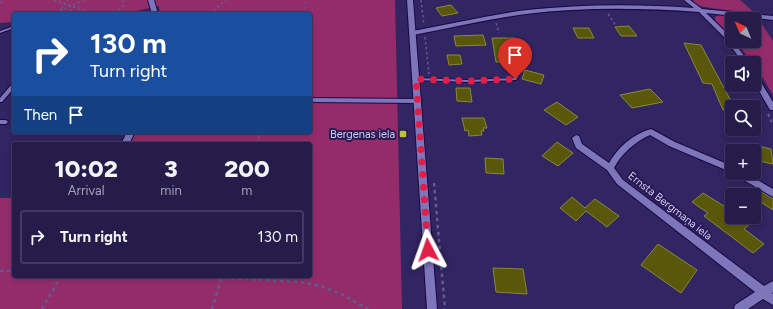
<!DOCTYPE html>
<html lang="en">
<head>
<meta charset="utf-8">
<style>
	:root { --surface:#251c4a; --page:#2d2551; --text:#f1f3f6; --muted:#a3a1b5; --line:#423a62 }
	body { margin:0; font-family:Figtree,sans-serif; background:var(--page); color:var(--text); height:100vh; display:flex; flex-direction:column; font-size:15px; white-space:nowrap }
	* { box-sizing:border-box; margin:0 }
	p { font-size:13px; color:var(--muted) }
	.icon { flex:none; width:22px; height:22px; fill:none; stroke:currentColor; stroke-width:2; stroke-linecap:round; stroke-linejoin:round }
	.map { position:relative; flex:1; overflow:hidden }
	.details { position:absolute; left:12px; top:142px; width:300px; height:136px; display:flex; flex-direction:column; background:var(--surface); border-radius:4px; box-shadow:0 2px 6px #0003,0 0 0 1px var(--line) }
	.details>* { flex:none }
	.top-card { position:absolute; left:12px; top:12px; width:300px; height:122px; border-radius:4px; box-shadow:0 2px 6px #0003,0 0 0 1px var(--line); background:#1a4fa0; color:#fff; overflow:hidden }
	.needle { width:26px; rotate:316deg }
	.fabs { position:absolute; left:725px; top:12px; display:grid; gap:8px }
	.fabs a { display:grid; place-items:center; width:36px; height:36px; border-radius:4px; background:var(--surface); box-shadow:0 2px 6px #0003,0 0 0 1px var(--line); font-size:20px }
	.pin { position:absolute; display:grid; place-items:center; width:34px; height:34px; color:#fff; margin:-41px -17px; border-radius:50% 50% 50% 0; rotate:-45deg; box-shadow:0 0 4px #0007 }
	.pin .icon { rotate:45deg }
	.me { position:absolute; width:44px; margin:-22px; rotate:356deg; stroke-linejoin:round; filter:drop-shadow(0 0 3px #0008) }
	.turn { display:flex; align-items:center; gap:14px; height:84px; padding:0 12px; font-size:18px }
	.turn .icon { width:52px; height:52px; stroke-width:2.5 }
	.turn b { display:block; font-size:28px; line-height:34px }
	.then { display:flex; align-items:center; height:38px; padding:0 12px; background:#0003; gap:8px; font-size:15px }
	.eta { display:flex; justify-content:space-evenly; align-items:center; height:68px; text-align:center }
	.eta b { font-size:24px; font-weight:800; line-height:28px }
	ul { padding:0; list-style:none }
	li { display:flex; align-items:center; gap:12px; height:54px; margin:0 8px 6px; padding:0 4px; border:2px solid var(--line); border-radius:4px }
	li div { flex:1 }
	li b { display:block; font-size:15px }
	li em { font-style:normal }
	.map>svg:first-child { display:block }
	.forest { fill:#952c6a }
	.building { fill:#59580a; stroke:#8a8938 }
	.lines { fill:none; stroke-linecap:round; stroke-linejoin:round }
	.service-casing { stroke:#1b0845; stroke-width:2 }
	.minor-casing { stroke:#1b0845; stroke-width:2 }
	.tertiary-casing { stroke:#1b0845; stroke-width:2 }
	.path-far2 { stroke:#635a90; stroke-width:1.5; stroke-dasharray:2.5 2.5; stroke-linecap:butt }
	.path-far1 { stroke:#635a90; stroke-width:2; stroke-dasharray:3 3; stroke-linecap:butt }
	.path { stroke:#635a90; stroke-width:2.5; stroke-dasharray:3.5 3.5; stroke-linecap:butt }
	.service { fill:#7e76bb; fill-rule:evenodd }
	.minor { fill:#7e76bb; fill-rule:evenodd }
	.tertiary { fill:#7e76bb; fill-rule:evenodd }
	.route { stroke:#e11d48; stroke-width:7; stroke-dasharray:0 12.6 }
	.poi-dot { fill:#c0be40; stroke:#281a56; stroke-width:1.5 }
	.labels { text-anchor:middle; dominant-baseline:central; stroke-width:4; stroke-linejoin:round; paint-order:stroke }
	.poi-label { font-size:11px; fill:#d0cef3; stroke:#281a56; text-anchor:end }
	.street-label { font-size:11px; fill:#d0cef3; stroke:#281a56 }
</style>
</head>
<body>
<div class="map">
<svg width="773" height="309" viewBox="0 0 773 309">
	<rect width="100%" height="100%" fill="#312562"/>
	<path class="forest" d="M0,0H395L402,309H0V198H14V276H310V144H130L136,132H310V14H160L159,6L123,14H14V22L0,23Z
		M694,0H740L757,15L699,6L692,1Z
		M720,15L759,20L773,41V95L754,63L734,41H754V19H732V39L715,20V17Z"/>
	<path class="building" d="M451,5L458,13L442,16L436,8Z
		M629,26L637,36H621L615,27Z
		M573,28H589L594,38H578Z
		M483,35L486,45L456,46L454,36Z
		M492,38H515L518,47H508L511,62H496Z
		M684,43L701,45L732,103V111L723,110L712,84L703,83Z
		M447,55H460L462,64L449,65Z
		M525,70L544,75L541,84L522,79Z
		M456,88H470L472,102L457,101Z
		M650,89L663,102L632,108L620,95Z
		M557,102L578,117L566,125L544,110Z
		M462,118H484L487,128H483L484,131H481L482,135L469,136L468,130L465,131Z
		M557,142L573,153L558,166L542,156Z
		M754,145L771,149L773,164L754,160Z
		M485,158L503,159L504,174L486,173Z
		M762,192L773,199V210L756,199Z
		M703,193L732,211V217H740L750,224L744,229L764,244L753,253L704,216L708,213L692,202Z
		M572,197L585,208L595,199L619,216L607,227L586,211L576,221L560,208Z
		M658,244L697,270L681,293L641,265Z
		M493,268L523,269L527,294L496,292Z"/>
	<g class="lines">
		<defs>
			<path id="service" d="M14,26V28L0,33V31Z
				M520,67H522L523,68L516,80H515L469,82L416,80L414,79L416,78L469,80L514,78Z
				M12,84H14V88L2,102H0V98Z
				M0,120H6L8,122L6,124H0Z"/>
			<path id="minor" d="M148,0H154L158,14H152Z
				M684,0H690L702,9L773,16V20L706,13L729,35L749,63H743L725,38L699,12C641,8 583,7 526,14C488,19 451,28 413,35L410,33L413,31C451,24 489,15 527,10C582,4 639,4 694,8Z
				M754,74H756L773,102V110H770L754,82Z
				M310,98L418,99L422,101L418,103L310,102Z
				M651,129L675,142L732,166L733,173L669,146L650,135C636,141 621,154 614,168L623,180L764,286L773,281V292L772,293L773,294V305L763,299L748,309H734L735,305L755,292L617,184L607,170L576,148L572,138L576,135L579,136L582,144L609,163C618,147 633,134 651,129Z
				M127,132H135L129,144H121Z
				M734,173H745L773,189V197L735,175Z"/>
			<path id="tertiary" d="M407,0H413L437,309H427Z"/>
		</defs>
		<use href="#service" class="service-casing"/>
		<use href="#minor" class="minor-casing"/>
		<use href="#tertiary" class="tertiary-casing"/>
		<path class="path-far2" d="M54,0L88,11L89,14
			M421,0L424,25
			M0,3L4,0
			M61,9L68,0
			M58,14L57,12L84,0
			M65,14L76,6
			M109,14L116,12L123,6V0
			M194,14L213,11
			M210,14L226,0
			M302,14L307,0
			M608,14L615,24
			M496,23L499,33
			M425,37L429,74"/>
		<path class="path-far1" d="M768,114L773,125
			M257,144L260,132"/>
		<path class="path" d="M434,183L445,309
			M0,271H14
			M182,276L301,282L321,286L341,294L368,309
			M42,309L61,276
			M212,309L222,276"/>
		<use href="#service" class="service"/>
		<use href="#minor" class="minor"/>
		<use href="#tertiary" class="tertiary"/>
	</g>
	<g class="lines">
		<path class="route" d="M428,250L416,79L469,81L515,79"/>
	</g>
	<rect class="poi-dot" x="399" y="130" width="8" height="8" rx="2"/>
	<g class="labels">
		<g class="poi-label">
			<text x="395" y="134">Bergenas iela</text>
		</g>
		<g class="street-label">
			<text transform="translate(670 206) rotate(38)">Ernsta Bergmaņa iela</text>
		</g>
	</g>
</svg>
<div class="fabs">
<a><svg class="needle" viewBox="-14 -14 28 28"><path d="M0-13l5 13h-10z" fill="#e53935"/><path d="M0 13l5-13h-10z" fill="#a3a1b5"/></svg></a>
<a><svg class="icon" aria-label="sound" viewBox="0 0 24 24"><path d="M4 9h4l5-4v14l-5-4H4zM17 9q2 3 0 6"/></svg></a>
<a><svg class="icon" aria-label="search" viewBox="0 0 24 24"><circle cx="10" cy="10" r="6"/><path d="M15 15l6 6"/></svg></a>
<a>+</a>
<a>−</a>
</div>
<div class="pin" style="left:515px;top:79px;background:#d93025"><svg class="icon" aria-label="arrive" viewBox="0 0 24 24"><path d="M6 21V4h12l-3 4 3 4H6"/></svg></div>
<svg class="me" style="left:428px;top:250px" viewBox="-20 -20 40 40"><path d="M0-17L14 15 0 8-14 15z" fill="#e11d48" stroke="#fff" stroke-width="4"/></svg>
<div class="top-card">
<div class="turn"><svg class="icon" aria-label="right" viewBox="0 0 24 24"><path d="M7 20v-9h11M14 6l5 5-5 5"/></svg><div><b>130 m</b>Turn right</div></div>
<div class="then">Then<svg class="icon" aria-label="arrive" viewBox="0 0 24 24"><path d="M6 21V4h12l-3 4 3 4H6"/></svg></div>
</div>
<section class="details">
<div class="eta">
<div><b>10:02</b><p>Arrival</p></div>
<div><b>3</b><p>min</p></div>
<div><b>200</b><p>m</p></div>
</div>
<ul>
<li><svg class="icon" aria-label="right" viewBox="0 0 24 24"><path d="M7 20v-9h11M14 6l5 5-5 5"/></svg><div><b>Turn right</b></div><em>130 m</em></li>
</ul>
</section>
</div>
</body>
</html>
